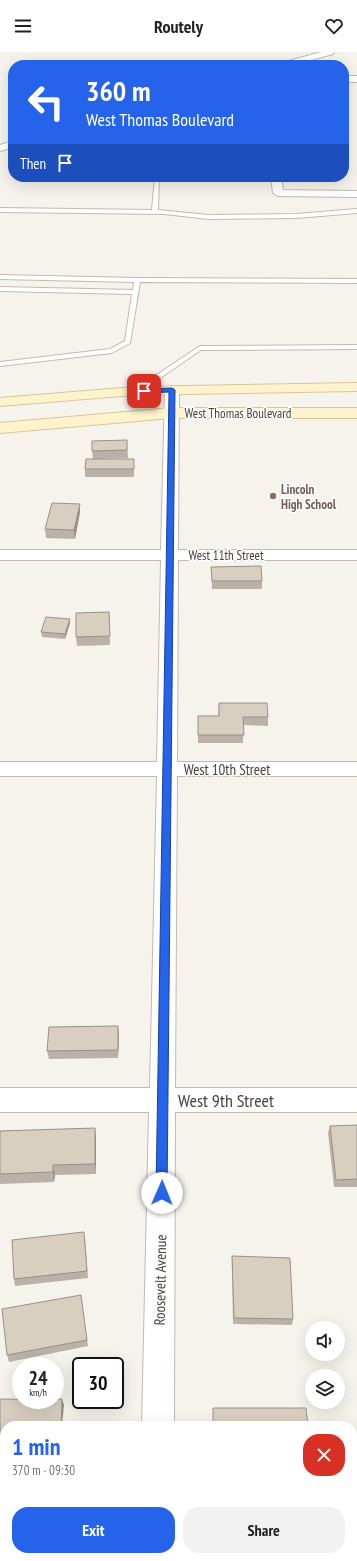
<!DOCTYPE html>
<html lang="en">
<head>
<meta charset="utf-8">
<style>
	:root { --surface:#fff; --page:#f2f2f2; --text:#222; --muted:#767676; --accent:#2563eb }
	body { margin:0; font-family:"PT Sans Narrow",sans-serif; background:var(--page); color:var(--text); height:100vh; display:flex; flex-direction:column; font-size:15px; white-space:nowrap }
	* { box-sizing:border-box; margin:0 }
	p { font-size:13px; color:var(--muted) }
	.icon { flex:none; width:22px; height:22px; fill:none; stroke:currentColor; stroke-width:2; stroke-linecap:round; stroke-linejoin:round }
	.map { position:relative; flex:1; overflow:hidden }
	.panel { position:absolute; left:0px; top:1369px; width:357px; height:140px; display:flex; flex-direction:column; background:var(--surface); border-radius:16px 16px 0 0; box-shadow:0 4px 16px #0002 }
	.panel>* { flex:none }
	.hud { position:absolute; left:8px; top:8px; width:341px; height:122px; border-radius:16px; box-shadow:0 4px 16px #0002; background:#2563eb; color:#fff; overflow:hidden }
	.buttons { position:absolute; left:305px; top:1269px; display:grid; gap:8px }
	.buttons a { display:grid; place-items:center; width:40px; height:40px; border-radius:50%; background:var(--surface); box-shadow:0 4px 16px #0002; font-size:20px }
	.speed { position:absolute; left:12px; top:1305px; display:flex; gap:8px; font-size:20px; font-weight:700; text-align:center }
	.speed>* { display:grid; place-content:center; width:52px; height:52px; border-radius:50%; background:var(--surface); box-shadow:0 4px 16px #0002; line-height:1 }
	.speed small { font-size:10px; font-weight:400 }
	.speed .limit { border:2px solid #111; border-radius:6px; background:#fff; color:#111 }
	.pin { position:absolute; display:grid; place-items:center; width:34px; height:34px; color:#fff; margin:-17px; border-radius:8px; box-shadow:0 2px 6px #0006 }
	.me { position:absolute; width:44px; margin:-22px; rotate:1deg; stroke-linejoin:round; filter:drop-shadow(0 0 3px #0008) }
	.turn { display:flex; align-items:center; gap:14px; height:84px; padding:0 12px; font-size:18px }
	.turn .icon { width:52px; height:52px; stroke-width:2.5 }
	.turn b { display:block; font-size:28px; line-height:34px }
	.then { display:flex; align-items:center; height:38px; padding:0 12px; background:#0003; gap:8px; font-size:15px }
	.round { display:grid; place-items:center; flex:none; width:42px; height:42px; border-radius:16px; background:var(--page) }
	.headline { display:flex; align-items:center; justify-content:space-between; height:68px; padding:0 12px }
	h1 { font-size:24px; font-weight:600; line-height:30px; color:var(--accent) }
	.cta { display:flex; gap:8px; margin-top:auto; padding:8px 12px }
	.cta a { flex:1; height:46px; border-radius:16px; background:var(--accent); color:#fff; font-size:16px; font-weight:600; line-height:46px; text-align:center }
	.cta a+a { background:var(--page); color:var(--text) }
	header { display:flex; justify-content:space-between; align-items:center; height:52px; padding:0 12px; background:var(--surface); font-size:18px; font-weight:600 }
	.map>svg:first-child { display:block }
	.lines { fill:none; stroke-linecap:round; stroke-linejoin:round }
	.lane-casing { stroke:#c2bbae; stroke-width:2 }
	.street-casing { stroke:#c2bbae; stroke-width:2 }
	.secondary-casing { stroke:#d6c79b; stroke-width:2 }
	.lane { fill:#fff; fill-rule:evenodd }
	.street { fill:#fff; fill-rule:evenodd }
	.secondary { fill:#fff3cd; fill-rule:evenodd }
	.wall { fill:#bab2a6 }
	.shaded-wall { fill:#979187 }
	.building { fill:#d8cfc1; stroke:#979187 }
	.route { fill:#2563eb; stroke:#184099 }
	.education-dot { fill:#8d6e63; stroke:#fff; stroke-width:1.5 }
	.labels { text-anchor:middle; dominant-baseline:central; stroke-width:3; stroke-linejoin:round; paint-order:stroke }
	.far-street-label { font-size:13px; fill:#4b4439; stroke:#fff }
	.far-education-label { font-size:13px; font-weight:bold; fill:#785e54; stroke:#fff; text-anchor:start }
	.street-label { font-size:15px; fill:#4b4439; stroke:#fff }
	.near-street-label { font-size:18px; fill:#4b4439; stroke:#fff }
</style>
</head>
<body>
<header><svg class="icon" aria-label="menu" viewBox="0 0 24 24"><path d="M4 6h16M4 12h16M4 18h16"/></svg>Routely<svg class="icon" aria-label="heart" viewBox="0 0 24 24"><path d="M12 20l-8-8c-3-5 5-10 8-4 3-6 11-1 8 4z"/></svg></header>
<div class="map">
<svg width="357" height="1509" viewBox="0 0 357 1509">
	<rect width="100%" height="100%" fill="#f6f3ec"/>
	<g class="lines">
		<defs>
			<path id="lane" d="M155,125H159L158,158L208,163L296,162L357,157V161L296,166L208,167L165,162L0,160V156L152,158Z
				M0,223L137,226L357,227V231L140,230L130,291L112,301L0,314V310L110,297L125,289L132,242L0,239V235L133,238L134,230L0,227Z
				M357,293V297L201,298L160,326L158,339L155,341L152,339L155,324L200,294Z"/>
			<path id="street" d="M321,0H334L333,2L293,13H280L281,11Z
				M344,24H357V30H344Z
				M13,89V95L0,99V93Z
				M271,125H281L283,138L357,139V145L278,144L273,141Z
				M172,334L177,335L179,338L178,498H357V508H178L177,710H357V724H177L175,1036H357V1060H175L174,1374H142L149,1060H0V1036H150L157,724H0V710H157L161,508H0V498H161L165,338L167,335Z
				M140,1504H174V1509H140Z"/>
			<path id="secondary" d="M357,331V339L134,343L0,354V346L134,335Z
				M171,356H357V366H171L0,381V371Z"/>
		</defs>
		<use href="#lane" class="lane-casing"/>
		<use href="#street" class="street-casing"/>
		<use href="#secondary" class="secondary-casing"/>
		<use href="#lane" class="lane"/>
		<use href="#street" class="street"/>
		<use href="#secondary" class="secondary"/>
	</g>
	<path class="wall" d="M127,388L128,406L96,407H134V425H85V417L93,407L92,399Z
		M80,460L75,487L46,486L45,477Z
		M211,515L262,529V537H212Z
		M109,560L110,593L77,594L76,585Z
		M70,567V571L65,587L42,585L41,580Z
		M219,651L268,665V674L243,673V691H198V664H218Z
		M119,982L118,1006L49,1007L47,999Z
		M357,1073V1135H334L328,1081L330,1074Z
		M95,1076L96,1087V1122L55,1123L54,1130L0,1132V1079Z
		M85,1187L88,1226L15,1234L14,1227Z
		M232,1204L293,1267L292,1273L233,1272L232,1211Z
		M81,1243L88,1294L9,1310L7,1303Z
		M0,1347L64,1353L5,1374V1399H0Z
		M0,1444H5V1502L0,1501Z
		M53,1504H68V1505Z
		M263,1504H352L357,1509H263Z"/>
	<path class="shaded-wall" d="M80,452V460L75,487L74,478Z
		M70,567V571L65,587V582Z
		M118,974L119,982L118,1006Z
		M95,1076L96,1087V1122L95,1112Z
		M53,1113L55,1123L54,1130L53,1120Z
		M62,1347L64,1353L62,1374H61Z"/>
	<path class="building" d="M127,388V398L92,399V389Z
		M86,407H134V417H85Z
		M52,451L80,452L74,478L45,477Z
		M261,514L262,529H212L211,515Z
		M109,560L110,584L76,585V561Z
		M46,565L70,567L65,582L41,580Z
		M219,651H267L268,665H243L244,683H198V664H219Z
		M118,974V998L47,999L49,975Z
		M357,1073V1127L336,1128L330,1074Z
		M95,1076V1112L53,1113V1120L0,1122V1079Z
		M84,1180L87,1219L14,1227L12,1188Z
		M232,1204L290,1206L293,1267L234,1266Z
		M81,1243L87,1288L7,1303L2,1257Z
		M0,1347L55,1348V1347H62L61,1374H5V1394H0Z
		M213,1356H306L308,1374H213Z
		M0,1444H5V1497H0Z
		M352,1466H357V1509H264V1504H352Z"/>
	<path class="route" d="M172,336L175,338L167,1141L166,1145L162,1147L157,1145L156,1141L169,340L144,341L141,339L144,337Z"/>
	<circle class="education-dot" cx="273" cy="444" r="4"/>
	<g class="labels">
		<g class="far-street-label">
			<text x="238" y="361">West Thomas Boulevard</text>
			<text x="226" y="503">West 11th Street</text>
		</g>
		<g class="far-education-label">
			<text x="281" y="437">Lincoln<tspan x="281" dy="15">High School</tspan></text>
		</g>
		<g class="street-label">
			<text x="227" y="717">West 10th Street</text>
			<text transform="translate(160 1228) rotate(-89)">Roosevelt Avenue</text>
		</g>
		<g class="near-street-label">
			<text x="226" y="1048">West 9th Street</text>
		</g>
	</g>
</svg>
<div class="buttons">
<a><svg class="icon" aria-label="sound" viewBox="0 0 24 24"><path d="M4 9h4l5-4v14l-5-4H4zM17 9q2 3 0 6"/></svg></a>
<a><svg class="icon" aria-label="layers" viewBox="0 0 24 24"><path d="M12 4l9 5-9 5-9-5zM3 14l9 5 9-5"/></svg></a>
</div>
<div class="speed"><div>24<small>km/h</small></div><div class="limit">30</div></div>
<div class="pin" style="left:144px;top:339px;background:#d93025"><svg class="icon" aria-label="arrive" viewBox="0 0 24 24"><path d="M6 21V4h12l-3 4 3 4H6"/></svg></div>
<svg class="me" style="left:162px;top:1141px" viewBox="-20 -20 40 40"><circle r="19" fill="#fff"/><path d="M0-13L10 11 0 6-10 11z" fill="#2563eb"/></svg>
<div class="hud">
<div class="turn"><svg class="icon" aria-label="left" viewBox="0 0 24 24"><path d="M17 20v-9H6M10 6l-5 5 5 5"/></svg><div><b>360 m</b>West Thomas Boulevard</div></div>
<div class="then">Then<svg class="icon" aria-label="arrive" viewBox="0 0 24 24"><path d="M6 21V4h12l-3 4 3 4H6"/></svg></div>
</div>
<section class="panel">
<div class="headline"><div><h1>1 min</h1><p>370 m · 09:30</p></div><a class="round" style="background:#d93025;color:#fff"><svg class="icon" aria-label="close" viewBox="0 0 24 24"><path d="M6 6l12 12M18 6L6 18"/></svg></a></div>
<div class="cta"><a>Exit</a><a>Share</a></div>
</section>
</div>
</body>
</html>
